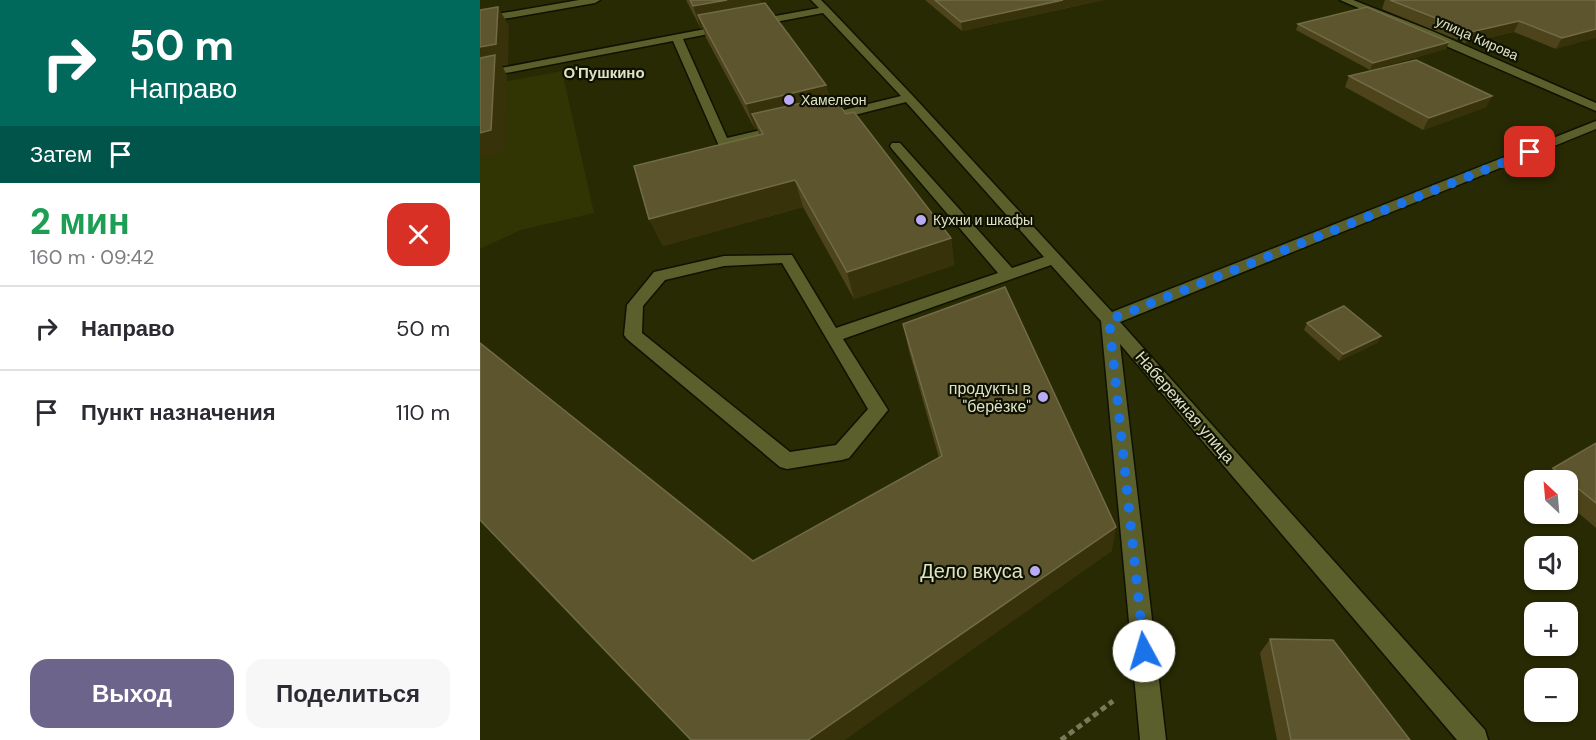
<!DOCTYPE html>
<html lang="ru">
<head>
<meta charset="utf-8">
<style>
	:root { --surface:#fff; --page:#f7f7f7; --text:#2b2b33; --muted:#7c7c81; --line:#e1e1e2; --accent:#6c648b }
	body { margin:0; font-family:"DM Sans",sans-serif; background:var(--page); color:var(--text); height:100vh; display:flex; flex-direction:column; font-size:22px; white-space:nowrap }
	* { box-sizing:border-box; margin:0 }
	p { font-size:20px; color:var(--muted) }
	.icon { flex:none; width:33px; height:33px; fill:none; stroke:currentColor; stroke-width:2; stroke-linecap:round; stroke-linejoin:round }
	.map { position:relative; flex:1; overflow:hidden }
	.side { display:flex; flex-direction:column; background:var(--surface); width:480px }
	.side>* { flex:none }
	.banner { background:#00695c; color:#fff; overflow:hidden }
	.needle { width:39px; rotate:334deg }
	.buttons { position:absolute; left:1044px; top:470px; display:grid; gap:12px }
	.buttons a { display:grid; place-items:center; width:54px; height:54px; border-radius:12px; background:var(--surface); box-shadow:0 2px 4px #0004; font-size:30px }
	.pin { position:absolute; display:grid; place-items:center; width:51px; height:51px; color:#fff; margin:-26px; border-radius:12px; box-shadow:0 3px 9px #0006 }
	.me { position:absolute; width:66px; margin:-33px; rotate:354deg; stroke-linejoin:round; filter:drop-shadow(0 0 4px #0008) }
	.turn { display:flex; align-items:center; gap:21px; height:126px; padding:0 30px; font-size:27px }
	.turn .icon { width:78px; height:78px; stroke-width:2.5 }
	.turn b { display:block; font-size:42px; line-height:51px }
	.then { display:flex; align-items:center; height:57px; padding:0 30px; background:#0003; gap:12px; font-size:22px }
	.round { display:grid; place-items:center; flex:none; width:63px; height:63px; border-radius:18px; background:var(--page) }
	.headline { display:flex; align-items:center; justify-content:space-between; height:102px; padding:0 30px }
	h1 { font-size:36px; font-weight:800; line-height:45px; color:#1e9e55 }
	.action { display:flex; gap:12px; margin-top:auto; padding:12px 30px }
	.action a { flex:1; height:69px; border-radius:18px; background:var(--accent); color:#fff; font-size:24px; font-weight:800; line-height:69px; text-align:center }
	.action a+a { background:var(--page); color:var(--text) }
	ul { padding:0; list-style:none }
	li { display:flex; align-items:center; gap:18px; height:84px; padding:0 30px; border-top:2px solid var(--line) }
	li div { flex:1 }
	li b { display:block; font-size:22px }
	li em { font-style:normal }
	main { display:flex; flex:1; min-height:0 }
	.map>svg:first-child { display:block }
	.built { fill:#313504 }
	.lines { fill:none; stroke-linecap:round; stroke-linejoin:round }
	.minor-casing { stroke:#101200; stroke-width:3 }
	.path { stroke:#767a58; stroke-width:5; stroke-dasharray:6 4; stroke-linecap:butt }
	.minor { fill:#5a5f2c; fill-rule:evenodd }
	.wall { fill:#4d441c }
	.shaded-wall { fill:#37320a }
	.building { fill:#5d552e; stroke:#716b46; stroke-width:1.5 }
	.route { stroke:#1a73e8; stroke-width:10; stroke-dasharray:0 18 }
	.poi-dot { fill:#bbaaf6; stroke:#101201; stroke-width:2 }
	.labels { text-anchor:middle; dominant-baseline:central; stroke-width:4.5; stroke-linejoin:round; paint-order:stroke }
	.far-street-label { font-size:14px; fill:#dee2c7; stroke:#101201 }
	.far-poi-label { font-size:14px; fill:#dee2c7; stroke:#101201; text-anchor:start }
	.far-neighbourhood-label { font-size:15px; font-weight:bold; fill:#dee2c7; stroke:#101201 }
	.poi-label { font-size:16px; fill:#dee2c7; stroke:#101201; text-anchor:end }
	.street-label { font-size:16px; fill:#dee2c7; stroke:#101201 }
	.near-poi-label { font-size:20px; fill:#dee2c7; stroke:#101201; text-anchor:end }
</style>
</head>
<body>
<main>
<section class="side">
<div class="banner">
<div class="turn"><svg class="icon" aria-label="right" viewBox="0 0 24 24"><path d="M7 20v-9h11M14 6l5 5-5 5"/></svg><div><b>50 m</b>Направо</div></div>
<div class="then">Затем<svg class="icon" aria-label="arrive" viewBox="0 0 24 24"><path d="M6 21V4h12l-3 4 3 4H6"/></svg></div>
</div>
<div class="headline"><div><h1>2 мин</h1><p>160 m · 09:42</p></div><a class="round" style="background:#d93025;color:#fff"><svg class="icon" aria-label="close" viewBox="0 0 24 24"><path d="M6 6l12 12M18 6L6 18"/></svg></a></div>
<ul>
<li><svg class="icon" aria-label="right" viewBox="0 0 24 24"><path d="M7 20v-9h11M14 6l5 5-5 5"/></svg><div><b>Направо</b></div><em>50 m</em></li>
<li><svg class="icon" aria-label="arrive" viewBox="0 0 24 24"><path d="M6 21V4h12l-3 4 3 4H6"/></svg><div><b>Пункт назначения</b></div><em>110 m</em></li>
</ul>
<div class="action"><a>Выход</a><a>Поделиться</a></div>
</section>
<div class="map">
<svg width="1116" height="740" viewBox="0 0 1116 740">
	<rect width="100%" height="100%" fill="#272a03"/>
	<path class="built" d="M82,71L114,213L41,230L0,249V86Z"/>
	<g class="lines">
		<defs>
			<path id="minor" d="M99,0H120L115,3L0,23V17Z
				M331,0H341L349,8L433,96L632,312L1116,121V129L640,322L1005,730L1008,740H977L640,344L686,740H660L621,321L571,265L363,339L408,410L369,458L362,460L307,469L300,467L147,339L144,335L147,305L174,272L244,256L312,255L356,328L518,273L412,149L410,146L412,143H420L532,268L564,257L426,102L343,123L339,122V116L421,96L343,13L274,26L269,23L274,20L339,8ZM302,263L388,409L356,445L310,452L162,333L163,306L185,280L244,266Z
				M860,0H873L952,31L1116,103V111Z
				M246,25L251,28L249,30L203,39L247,138L302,125L308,129L306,132L243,147L239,146L193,41L0,78V72Z"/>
		</defs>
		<use href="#minor" class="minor-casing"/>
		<path class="path" d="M581,740L633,701"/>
		<use href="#minor" class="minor"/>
	</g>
	<path class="wall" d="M206,0H280L281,3L346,85L349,97L366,114L471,238L474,265L374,299L323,207L183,246L169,219L279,135L277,128L275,129L226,38L223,28L221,29Z
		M445,0H623L482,31Z
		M905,0H1116L1076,49L1034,32L985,43L902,9Z
		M818,24L969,42L966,49L890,70L816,30Z
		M869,76L1012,96L1006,107L943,130L865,87Z
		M827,323L901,336L897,343L859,361L824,330Z
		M423,324L632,551L273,561L459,458L429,351Z
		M1116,443V528L1088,504V480H1061L1073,468Z
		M790,639L930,740H797L780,653Z"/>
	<path class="shaded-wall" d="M247,0H280L285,17L218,15L223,28L221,29L213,6Z
		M583,0H623L482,31L481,22Z
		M18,7L29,26L28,65L22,66L27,75L25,152L0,158V47Z
		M1039,21L1034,32L985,43L991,32Z
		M1116,29V38L1076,49L1082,38Z
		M969,42L966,49L890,70L893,63Z
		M346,85L352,110L272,114L277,128L275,129L266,104Z
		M1012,96L1006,107L943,130L949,118Z
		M315,180L323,207L183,246L169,219Z
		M471,238L474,265L374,299L367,272Z
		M901,336L897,343L859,361L863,354Z
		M636,527L632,551L365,740H328Z"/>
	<path class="building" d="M210,0H247L213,6Z
		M455,0H583L481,22Z
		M910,0H1116V29L1082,38L1039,21L991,32Z
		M285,3L346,85L266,104L218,15Z
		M18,7L16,44L0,47V10Z
		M887,7L969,42L893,63L818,24Z
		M15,55L11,130L0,133V58Z
		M936,60L1012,96L949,118L869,76Z
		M353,96L366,114L374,112L471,238L367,272L315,180L169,219L154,166L283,134L272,114Z
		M525,287L636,527L328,740H211L0,520V343L273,561L462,456L423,324Z
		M864,306L901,336L863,354L827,323Z
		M1116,443V503L1073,468Z
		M790,639L853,640L930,740H811Z"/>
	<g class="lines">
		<path class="route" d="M664,651L629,320L1050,152"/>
	</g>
	<g class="poi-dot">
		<circle cx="309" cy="100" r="6"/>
		<circle cx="441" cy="220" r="6"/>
		<circle cx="563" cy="397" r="6"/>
		<circle cx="555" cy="571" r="6"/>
	</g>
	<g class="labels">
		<g class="far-street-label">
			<text transform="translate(997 38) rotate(24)">улица Кирова</text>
		</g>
		<g class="far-poi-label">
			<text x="321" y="100">Хамелеон</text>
			<text x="453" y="220">Кухни и шкафы</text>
		</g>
		<g class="far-neighbourhood-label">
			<text x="124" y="73">О'Пушкино</text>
		</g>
		<g class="poi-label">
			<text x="551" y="388">продукты в<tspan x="551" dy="18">"берёзке"</tspan></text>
		</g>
		<g class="street-label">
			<text transform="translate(705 407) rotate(49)">Набережная улица</text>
		</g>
		<g class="near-poi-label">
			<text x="543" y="571">Дело вкуса</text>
		</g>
	</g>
</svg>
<div class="buttons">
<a><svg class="needle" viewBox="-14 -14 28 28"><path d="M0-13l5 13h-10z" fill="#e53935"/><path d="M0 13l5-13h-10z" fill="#7c7c81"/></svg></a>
<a><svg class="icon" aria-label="sound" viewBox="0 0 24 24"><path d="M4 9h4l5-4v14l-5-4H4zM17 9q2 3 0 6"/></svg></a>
<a>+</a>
<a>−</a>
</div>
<div class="pin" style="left:1050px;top:152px;background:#d93025"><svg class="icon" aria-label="arrive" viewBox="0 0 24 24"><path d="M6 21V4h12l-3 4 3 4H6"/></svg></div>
<svg class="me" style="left:664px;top:651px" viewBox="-20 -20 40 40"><circle r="19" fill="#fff"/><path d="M0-13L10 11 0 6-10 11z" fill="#1a73e8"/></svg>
</div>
</main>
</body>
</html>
